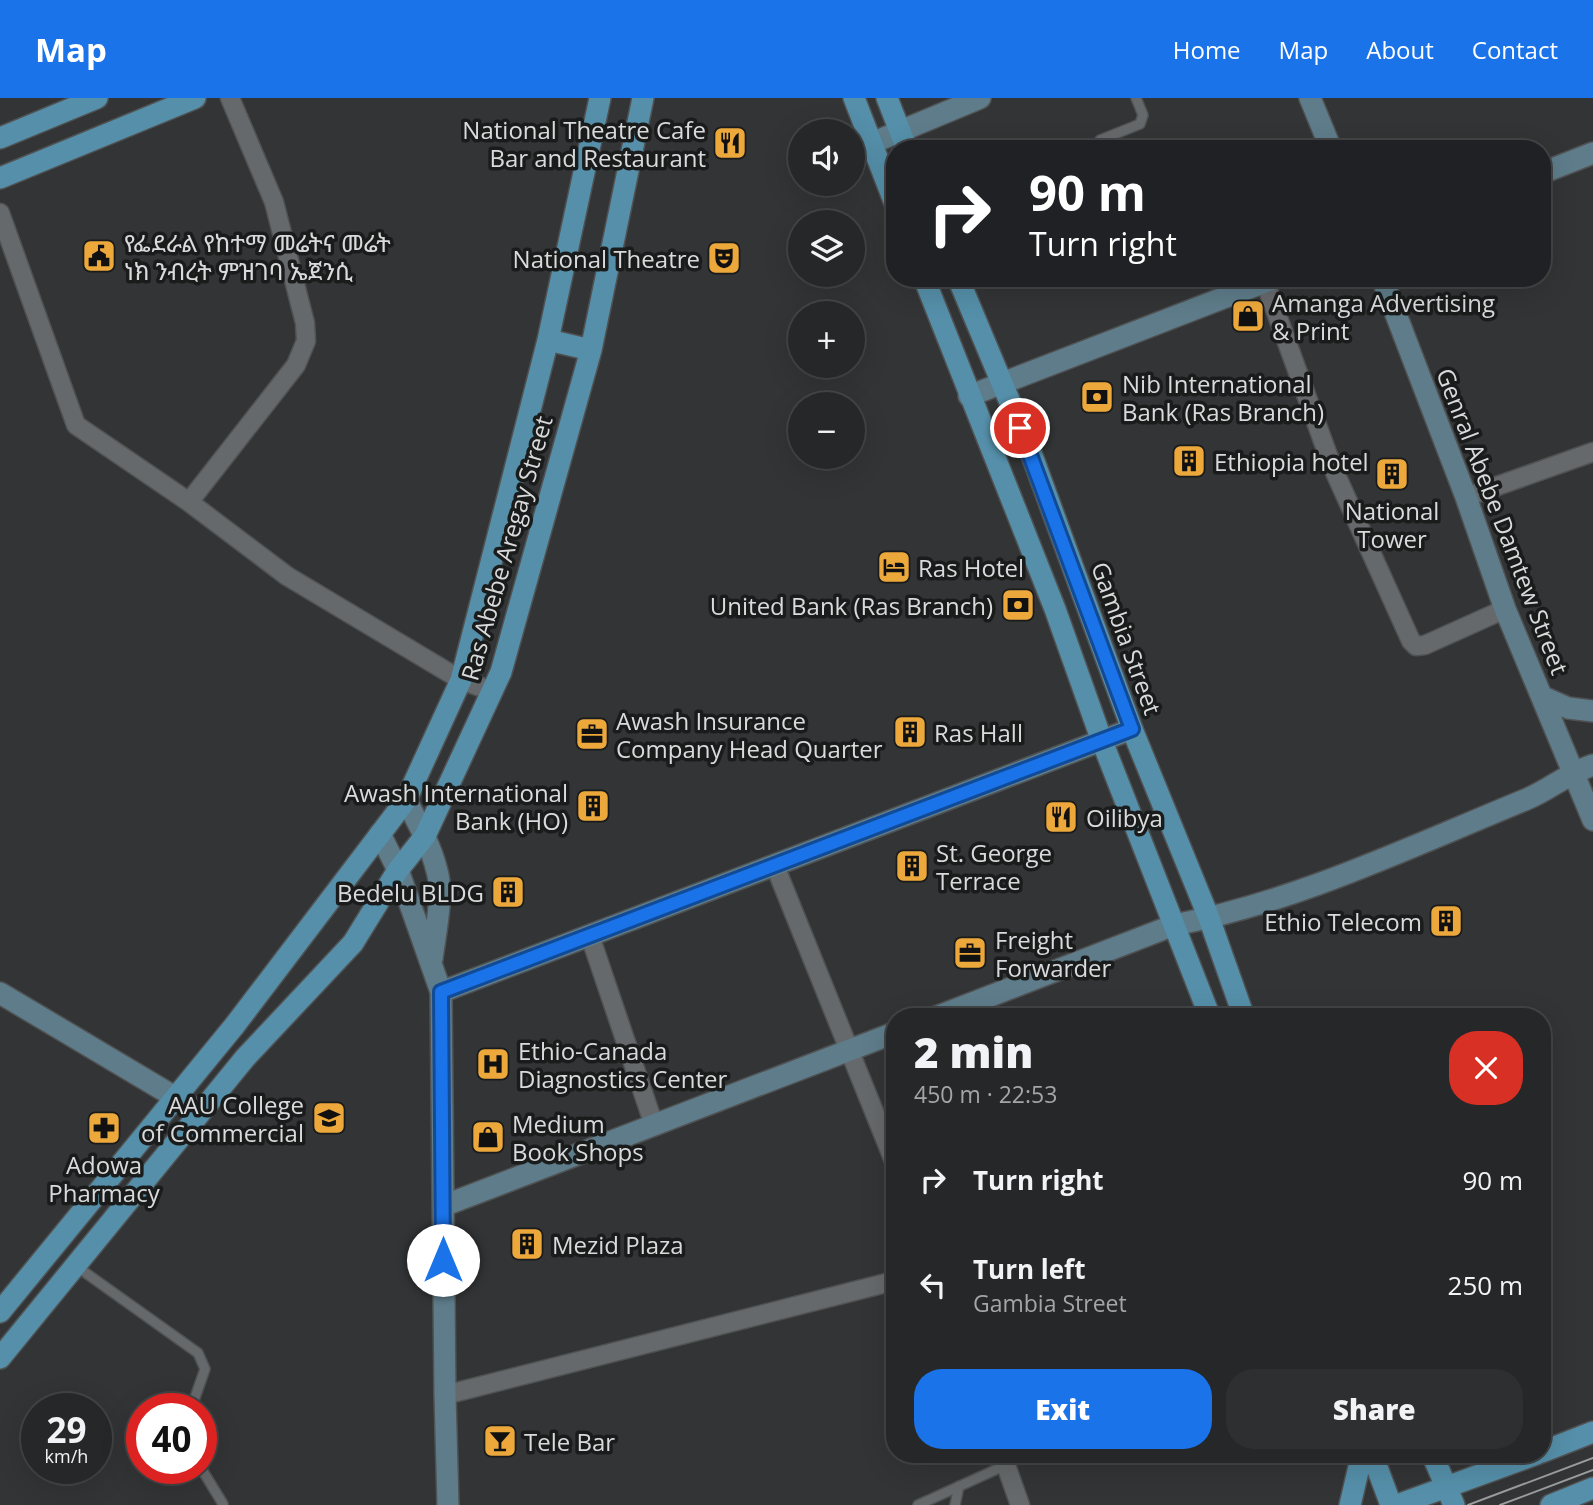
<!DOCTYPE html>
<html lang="en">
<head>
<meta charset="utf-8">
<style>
	:root { --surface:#262728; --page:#2e2f30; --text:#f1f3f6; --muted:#a4a5a8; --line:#424445; --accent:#1a73e8 }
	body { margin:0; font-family:"Open Sans","Noto Sans Ethiopic",sans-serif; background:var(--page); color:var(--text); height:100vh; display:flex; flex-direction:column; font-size:26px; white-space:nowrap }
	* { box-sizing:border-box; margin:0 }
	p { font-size:23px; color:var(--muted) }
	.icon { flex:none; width:38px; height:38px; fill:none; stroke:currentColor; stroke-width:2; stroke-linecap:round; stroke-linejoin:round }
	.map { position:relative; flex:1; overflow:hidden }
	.details { position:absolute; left:886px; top:910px; width:665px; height:455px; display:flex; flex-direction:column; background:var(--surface); border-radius:28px; box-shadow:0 7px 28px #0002,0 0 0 2px var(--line) }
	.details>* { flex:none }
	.hud { position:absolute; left:886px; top:42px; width:665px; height:147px; border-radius:28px; box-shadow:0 7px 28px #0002,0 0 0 2px var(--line); background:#202124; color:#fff; overflow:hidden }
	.tools { position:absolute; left:788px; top:21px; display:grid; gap:14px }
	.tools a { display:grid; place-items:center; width:77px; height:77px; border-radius:50%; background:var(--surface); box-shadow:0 7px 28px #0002,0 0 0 2px var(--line); font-size:35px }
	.speed { position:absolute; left:21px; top:1295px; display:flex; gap:14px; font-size:35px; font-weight:700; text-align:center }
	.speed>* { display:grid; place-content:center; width:91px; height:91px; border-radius:50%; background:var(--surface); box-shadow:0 7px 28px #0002,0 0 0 2px var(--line); line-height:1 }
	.speed small { font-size:18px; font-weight:400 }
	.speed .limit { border:10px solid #d22; background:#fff; color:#111 }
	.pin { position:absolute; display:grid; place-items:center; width:60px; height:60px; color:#fff; margin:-30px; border:4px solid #fff; border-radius:50%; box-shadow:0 2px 7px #0007 }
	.me { position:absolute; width:77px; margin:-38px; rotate:0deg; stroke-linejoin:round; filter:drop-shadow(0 0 5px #0008) }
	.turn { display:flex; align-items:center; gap:24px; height:147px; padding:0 28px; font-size:32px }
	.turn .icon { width:91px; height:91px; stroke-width:2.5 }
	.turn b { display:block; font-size:49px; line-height:60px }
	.round { display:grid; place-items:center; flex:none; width:74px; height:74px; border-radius:28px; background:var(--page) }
	.head { display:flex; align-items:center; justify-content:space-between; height:119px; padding:0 28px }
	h1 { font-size:42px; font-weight:800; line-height:52px }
	.button { display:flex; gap:14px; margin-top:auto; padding:14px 28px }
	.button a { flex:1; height:80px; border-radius:28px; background:var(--accent); color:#fff; font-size:28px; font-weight:800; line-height:80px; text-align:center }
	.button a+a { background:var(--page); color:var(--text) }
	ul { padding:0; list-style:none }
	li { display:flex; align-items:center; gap:21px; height:105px; padding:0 28px }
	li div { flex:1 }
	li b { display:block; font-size:26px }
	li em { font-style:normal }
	header { display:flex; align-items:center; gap:42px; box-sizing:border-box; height:98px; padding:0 35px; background:var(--accent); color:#fff }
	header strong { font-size:33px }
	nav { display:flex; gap:38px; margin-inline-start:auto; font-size:24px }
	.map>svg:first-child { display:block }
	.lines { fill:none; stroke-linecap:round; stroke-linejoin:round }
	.lane-casing { stroke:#4f5152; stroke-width:12 }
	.street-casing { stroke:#4f5152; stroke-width:21 }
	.secondary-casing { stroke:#4f5152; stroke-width:24 }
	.primary-casing { stroke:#4f5152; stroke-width:24 }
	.lane { stroke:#66696b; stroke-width:9 }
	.street { stroke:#66696b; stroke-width:18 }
	.secondary { stroke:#5e7c8a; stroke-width:21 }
	.primary { stroke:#558fa9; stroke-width:21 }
	.tram { stroke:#999b9c; stroke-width:2 }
	.route-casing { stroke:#114b97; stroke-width:18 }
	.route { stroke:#1a73e8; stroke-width:12 }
	.labels { text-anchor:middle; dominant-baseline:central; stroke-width:7; stroke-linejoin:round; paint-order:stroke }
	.poi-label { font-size:24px; fill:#d9dadb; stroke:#1a1c1c; text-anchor:start }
	.street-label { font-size:24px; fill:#d9dadb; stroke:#1a1c1c }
</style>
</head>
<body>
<header>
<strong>Map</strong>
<nav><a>Home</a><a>Map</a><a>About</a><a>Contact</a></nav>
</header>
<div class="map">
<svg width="1593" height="1407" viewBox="0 0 1593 1407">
	<rect width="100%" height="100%" fill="#323435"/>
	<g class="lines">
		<defs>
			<path id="lane" d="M1100,42L1140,26L1143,17L1136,0
				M1231,180L1237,194
				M76,1168L198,1255L205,1271L191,1311
				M201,1370L223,1406
				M918,1407L1006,1367
				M955,1407L959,1388"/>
			<path id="street" d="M0,115L76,327L189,404L287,478L461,582L492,593
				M1265,184L1332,368L1411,543L1416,548L1425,547L1505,511
				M1466,399L1593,354
				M189,404L296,267L306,243L305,225L274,104L230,0
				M775,768L894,1063
				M590,838L654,1027
				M445,1297L894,1183
				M1002,1356L1020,1407"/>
			<path id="secondary" d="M1310,0L1331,51
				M872,45L980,0
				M1542,75L1593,55
				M1382,180L1466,399L1505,511L1593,722
				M969,298L1275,180
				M1543,599L1568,610L1593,613
				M406,702C418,725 431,748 437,773C444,797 435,836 432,861
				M380,736L398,772L441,894L445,1297L448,1407
				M441,894L1132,631
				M0,895L200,1014
				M936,919L1174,827C1296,804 1412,748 1527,701C1551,691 1566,676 1593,667
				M443,1108L894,935"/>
			<path id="primary" d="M854,0L894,103
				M887,0L907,51
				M0,40L97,0
				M0,80L195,0
				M924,180L1055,511L1102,643L1210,919
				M958,180L1030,352L1132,631L1209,820L1244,919
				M548,242L591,252
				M0,1214L235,927L406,702L461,582L548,242L600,0
				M0,1260L245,960L353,845L398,772L425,738L501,574L591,252L643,0
				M1542,1354L1593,1334
				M1372,1356L1391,1407
				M1432,1356L1454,1407
				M1350,1407L1362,1356
				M1397,1407L1537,1356
				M1551,1407L1593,1390"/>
		</defs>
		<use href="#lane" class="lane-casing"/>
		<use href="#street" class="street-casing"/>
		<use href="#secondary" class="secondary-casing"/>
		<use href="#primary" class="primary-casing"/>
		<use href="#lane" class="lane"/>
		<use href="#street" class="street"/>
		<use href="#secondary" class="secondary"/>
		<use href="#primary" class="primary"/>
		<path class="tram" d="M1468,1407L1593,1360
			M1500,1407L1593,1372"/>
	</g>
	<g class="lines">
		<defs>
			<path id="route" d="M443,1162L441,894L1132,631L1020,330"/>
		</defs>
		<use href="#route" class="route-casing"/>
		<use href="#route" class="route"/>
	</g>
	<defs>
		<symbol id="restaurant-square" viewBox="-11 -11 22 22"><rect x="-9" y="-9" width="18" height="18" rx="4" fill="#eda83b" stroke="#1a1c1c"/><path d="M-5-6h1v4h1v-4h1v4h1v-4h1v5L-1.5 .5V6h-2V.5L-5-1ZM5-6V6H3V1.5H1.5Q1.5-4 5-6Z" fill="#111"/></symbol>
		<symbol id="civic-square" viewBox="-11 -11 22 22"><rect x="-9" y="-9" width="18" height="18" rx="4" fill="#eda83b" stroke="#1a1c1c"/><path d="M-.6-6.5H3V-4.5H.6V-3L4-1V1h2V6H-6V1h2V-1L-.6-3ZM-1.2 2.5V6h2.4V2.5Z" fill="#111"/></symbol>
		<symbol id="theatre-square" viewBox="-11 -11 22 22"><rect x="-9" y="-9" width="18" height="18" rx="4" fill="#eda83b" stroke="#1a1c1c"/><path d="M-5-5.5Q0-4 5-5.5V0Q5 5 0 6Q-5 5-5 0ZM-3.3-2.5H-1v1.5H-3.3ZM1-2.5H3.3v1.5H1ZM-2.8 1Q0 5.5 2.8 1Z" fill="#111"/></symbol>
		<symbol id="shop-square" viewBox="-11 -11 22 22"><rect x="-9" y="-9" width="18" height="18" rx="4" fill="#eda83b" stroke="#1a1c1c"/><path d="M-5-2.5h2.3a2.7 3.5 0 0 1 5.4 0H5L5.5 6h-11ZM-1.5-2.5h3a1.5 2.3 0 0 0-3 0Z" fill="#111"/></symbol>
		<symbol id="bank-square" viewBox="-11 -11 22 22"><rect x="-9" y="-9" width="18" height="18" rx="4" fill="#eda83b" stroke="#1a1c1c"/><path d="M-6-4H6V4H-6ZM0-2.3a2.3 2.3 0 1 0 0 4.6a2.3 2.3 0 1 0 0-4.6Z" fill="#111"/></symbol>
		<symbol id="building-square" viewBox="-11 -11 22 22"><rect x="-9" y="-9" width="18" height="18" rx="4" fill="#eda83b" stroke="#1a1c1c"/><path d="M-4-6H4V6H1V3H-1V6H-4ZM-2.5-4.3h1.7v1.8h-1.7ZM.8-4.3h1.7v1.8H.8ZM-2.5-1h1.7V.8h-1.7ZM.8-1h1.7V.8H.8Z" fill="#111"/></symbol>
		<symbol id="hotel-square" viewBox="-11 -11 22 22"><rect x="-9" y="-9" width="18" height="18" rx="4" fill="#eda83b" stroke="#1a1c1c"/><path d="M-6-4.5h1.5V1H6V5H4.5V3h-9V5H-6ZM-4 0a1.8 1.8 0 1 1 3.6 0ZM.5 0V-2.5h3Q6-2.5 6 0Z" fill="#111"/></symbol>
		<symbol id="office-square" viewBox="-11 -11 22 22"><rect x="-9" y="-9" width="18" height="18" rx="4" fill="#eda83b" stroke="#1a1c1c"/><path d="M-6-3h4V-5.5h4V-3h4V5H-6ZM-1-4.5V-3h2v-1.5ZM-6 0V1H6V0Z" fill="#111"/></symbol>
		<symbol id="hospital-square" viewBox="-11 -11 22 22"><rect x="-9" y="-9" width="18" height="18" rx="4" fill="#eda83b" stroke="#1a1c1c"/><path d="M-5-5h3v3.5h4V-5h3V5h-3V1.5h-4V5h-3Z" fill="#111"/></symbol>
		<symbol id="university-square" viewBox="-11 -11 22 22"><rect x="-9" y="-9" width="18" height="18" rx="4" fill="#eda83b" stroke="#1a1c1c"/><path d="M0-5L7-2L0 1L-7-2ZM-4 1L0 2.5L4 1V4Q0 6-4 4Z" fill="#111"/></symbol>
		<symbol id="pharmacy-square" viewBox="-11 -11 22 22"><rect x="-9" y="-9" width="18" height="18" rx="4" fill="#eda83b" stroke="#1a1c1c"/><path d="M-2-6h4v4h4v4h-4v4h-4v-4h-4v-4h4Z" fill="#111"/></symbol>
		<symbol id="bar-square" viewBox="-11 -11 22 22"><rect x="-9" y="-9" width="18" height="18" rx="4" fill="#eda83b" stroke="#1a1c1c"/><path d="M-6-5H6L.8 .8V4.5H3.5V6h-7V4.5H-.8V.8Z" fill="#111"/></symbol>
	</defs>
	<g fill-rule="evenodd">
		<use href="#restaurant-square" x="711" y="26" width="38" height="38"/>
		<use href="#civic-square" x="80" y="139" width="38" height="38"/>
		<use href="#theatre-square" x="705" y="141" width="38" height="38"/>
		<use href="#shop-square" x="1229" y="199" width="38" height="38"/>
		<use href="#bank-square" x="1078" y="280" width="38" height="38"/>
		<use href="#building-square" x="1170" y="344" width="38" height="38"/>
		<use href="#building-square" x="1373" y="357" width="38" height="38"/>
		<use href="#hotel-square" x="875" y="450" width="38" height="38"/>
		<use href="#bank-square" x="999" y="488" width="38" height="38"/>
		<use href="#building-square" x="891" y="615" width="38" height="38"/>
		<use href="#office-square" x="573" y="617" width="38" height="38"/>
		<use href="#building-square" x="574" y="689" width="38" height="38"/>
		<use href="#restaurant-square" x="1042" y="700" width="38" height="38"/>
		<use href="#building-square" x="893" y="749" width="38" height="38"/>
		<use href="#building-square" x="489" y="775" width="38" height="38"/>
		<use href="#building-square" x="1427" y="804" width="38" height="38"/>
		<use href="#office-square" x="951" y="836" width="38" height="38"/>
		<use href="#hospital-square" x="474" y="947" width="38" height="38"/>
		<use href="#university-square" x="310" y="1001" width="38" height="38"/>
		<use href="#pharmacy-square" x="85" y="1011" width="38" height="38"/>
		<use href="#shop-square" x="469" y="1020" width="38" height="38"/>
		<use href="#building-square" x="508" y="1127" width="38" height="38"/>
		<use href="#bar-square" x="481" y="1324" width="38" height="38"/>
	</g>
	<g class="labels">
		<g class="poi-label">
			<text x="706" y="31" text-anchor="end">National Theatre Cafe<tspan x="706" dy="28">Bar and Restaurant</tspan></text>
			<text x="124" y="144">የፌደራል የከተማ መሬትና መሬት<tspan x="124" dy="28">ነክ ንብረት ምዝገባ ኤጀንሲ</tspan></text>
			<text x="700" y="160" text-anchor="end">National Theatre</text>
			<text x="1272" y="204">Amanga Advertising<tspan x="1272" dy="28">&amp; Print</tspan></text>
			<text x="1122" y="285">Nib International<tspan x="1122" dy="28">Bank (Ras Branch)</tspan></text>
			<text x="1214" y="363">Ethiopia hotel</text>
			<text x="1392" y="412" text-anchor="middle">National<tspan x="1392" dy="28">Tower</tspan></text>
			<text x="918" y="469">Ras Hotel</text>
			<text x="993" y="507" text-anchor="end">United Bank (Ras Branch)</text>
			<text x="616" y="622">Awash Insurance<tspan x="616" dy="28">Company Head Quarter</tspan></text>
			<text x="934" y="634">Ras Hall</text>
			<text x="568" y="694" text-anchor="end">Awash International<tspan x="568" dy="28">Bank (HO)</tspan></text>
			<text x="1086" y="719">Oilibya</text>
			<text x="936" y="754">St. George<tspan x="936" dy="28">Terrace</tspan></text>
			<text x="484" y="794" text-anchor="end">Bedelu BLDG</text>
			<text x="1422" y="823" text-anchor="end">Ethio Telecom</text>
			<text x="995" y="841">Freight<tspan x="995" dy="28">Forwarder</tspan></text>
			<text x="518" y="952">Ethio-Canada<tspan x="518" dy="28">Diagnostics Center</tspan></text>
			<text x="304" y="1006" text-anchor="end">AAU College<tspan x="304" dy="28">of Commercial</tspan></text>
			<text x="512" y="1025">Medium<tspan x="512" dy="28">Book Shops</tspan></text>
			<text x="104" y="1066" text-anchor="middle">Adowa<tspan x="104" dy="28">Pharmacy</tspan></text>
			<text x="552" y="1146">Mezid Plaza</text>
			<text x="524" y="1343">Tele Bar</text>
		</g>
		<g class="street-label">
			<text transform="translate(1503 423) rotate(69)">Genral Abebe Damtew Street</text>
			<text transform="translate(506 450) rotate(-74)">Ras Abebe Aregay Street</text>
			<text transform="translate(1127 540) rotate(70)">Gambia Street</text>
		</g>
	</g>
</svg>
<div class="tools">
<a><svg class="icon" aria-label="sound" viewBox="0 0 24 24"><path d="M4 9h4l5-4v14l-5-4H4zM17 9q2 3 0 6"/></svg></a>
<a><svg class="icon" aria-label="layers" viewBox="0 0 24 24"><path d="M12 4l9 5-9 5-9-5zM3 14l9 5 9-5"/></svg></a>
<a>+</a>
<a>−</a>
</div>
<div class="speed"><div>29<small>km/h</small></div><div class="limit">40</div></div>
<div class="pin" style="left:1020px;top:330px;background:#d93025"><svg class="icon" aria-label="arrive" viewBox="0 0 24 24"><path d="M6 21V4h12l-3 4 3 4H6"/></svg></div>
<svg class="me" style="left:443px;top:1162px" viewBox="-20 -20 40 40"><circle r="19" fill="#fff"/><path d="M0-13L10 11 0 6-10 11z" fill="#1a73e8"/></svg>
<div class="hud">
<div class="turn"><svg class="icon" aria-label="right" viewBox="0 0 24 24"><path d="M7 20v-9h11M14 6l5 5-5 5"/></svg><div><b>90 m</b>Turn right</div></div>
</div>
<section class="details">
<div class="head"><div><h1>2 min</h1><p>450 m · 22:53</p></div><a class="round" style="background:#d93025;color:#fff"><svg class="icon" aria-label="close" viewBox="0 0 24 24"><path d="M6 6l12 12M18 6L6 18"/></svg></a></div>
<ul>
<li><svg class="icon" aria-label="right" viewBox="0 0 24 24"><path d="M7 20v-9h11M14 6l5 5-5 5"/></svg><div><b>Turn right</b></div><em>90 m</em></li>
<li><svg class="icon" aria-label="left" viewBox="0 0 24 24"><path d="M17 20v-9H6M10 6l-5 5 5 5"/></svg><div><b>Turn left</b><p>Gambia Street</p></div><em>250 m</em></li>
</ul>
<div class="button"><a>Exit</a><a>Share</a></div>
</section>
</div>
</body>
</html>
